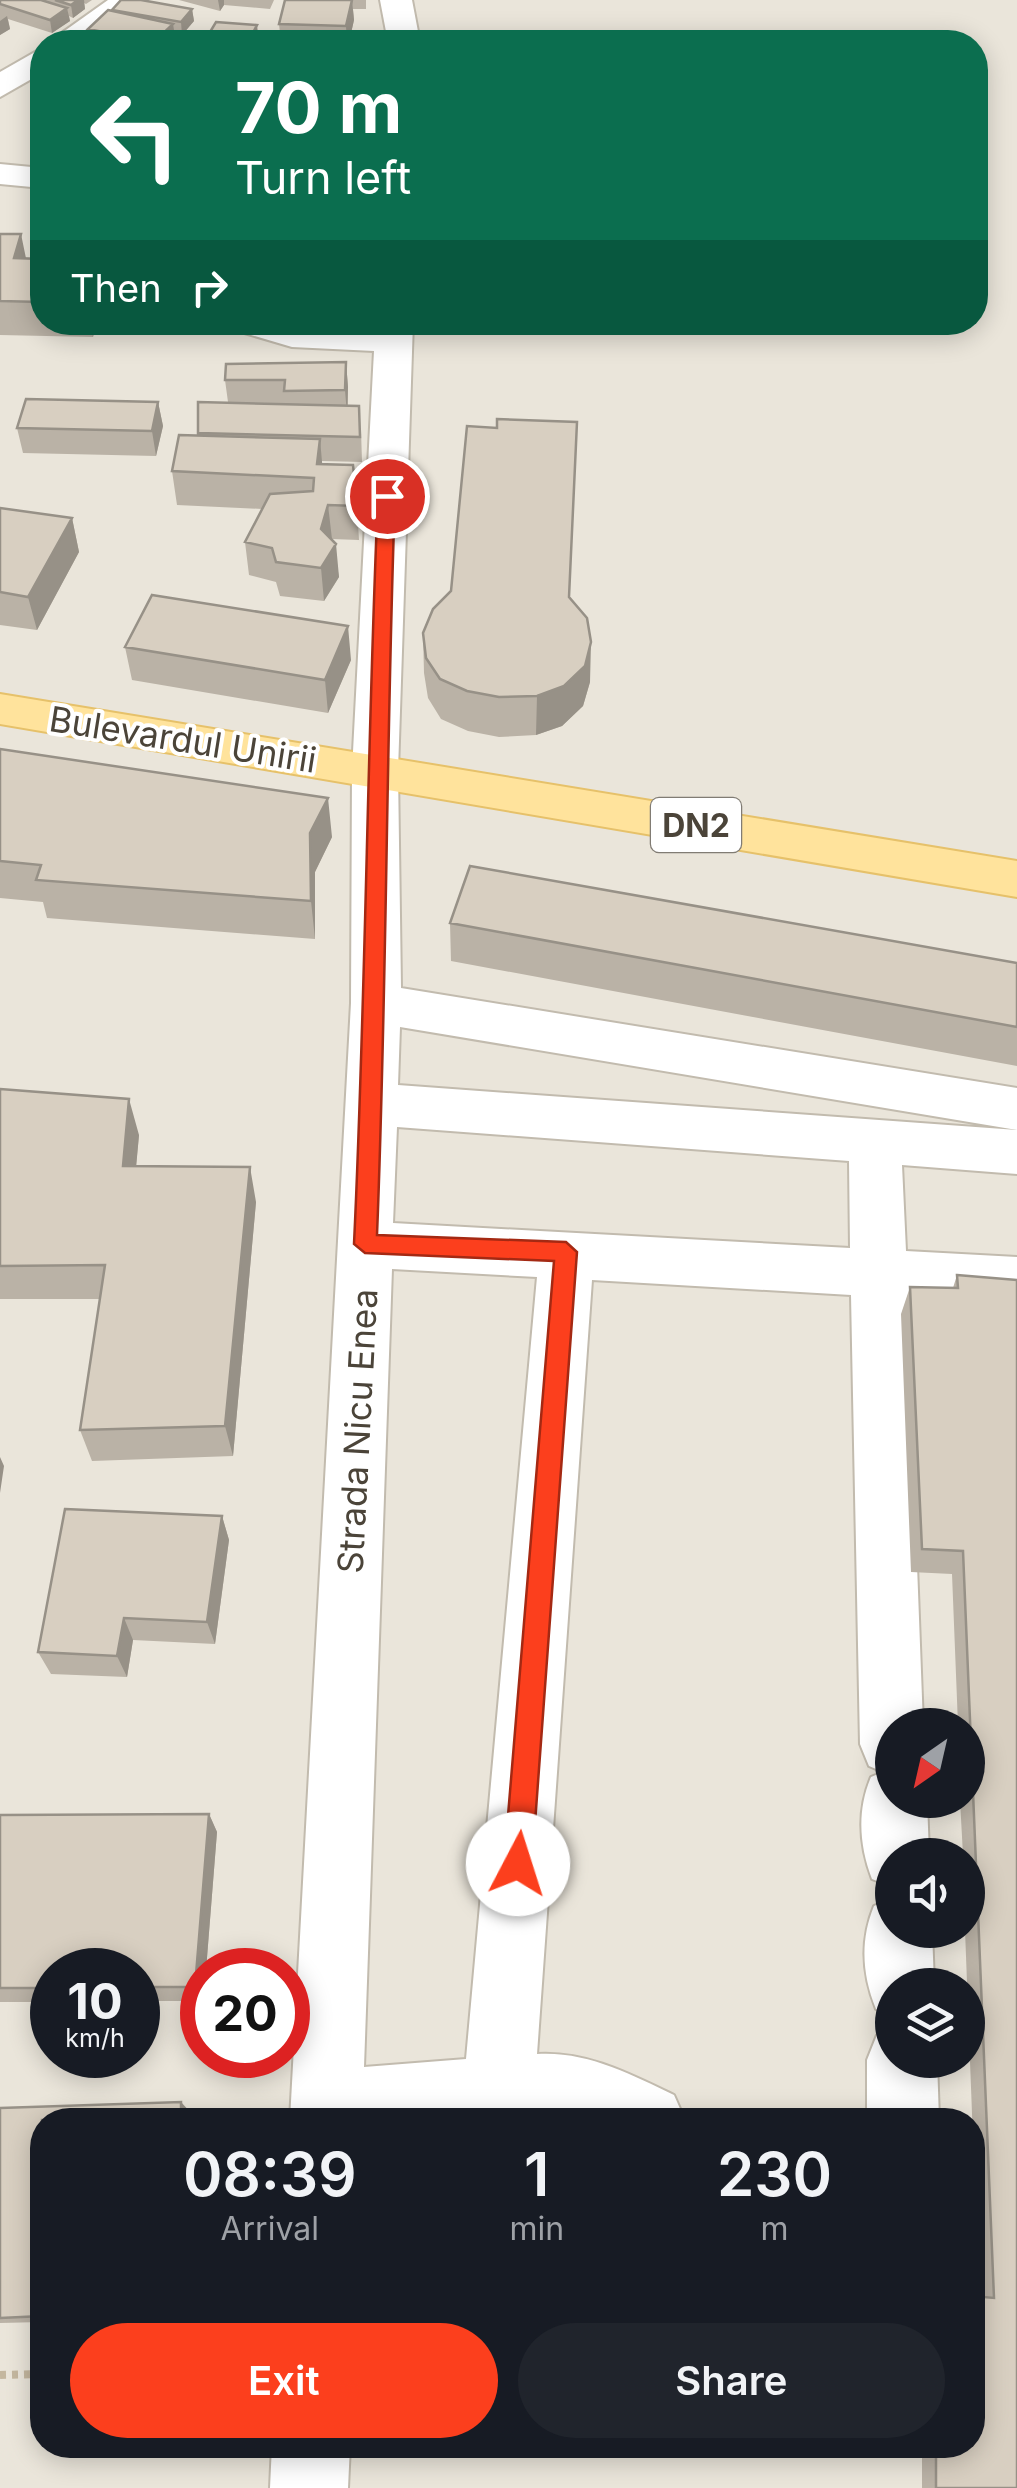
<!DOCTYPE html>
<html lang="en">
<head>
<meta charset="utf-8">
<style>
	:root { --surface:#171b24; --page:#20242c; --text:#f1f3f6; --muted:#9ea1a6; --accent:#fc3f1d }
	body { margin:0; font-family:Inter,sans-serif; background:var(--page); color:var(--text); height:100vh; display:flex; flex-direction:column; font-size:38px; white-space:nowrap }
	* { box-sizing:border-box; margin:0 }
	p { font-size:32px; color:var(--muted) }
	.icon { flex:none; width:55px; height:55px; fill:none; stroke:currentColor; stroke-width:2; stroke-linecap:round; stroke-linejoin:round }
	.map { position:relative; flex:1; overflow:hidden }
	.panel { position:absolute; left:30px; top:2108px; width:955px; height:350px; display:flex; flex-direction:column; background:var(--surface); border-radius:40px; box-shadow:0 5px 25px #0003 }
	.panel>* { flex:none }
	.top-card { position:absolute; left:30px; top:30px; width:958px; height:305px; border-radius:40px; box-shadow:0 5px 25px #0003; background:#0b6e4f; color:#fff; overflow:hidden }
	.needle { width:65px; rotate:214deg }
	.tools { position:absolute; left:875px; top:1708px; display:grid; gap:20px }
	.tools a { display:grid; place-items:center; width:110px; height:110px; border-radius:50%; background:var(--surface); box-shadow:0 5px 25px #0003; font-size:50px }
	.speed { position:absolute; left:30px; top:1948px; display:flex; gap:20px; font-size:50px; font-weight:700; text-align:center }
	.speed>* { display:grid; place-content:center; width:130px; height:130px; border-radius:50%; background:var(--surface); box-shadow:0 5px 25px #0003; line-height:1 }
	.speed small { font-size:25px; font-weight:400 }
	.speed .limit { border:15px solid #d22; background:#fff; color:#111 }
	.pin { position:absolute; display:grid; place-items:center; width:85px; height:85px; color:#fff; margin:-42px; border:5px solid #fff; border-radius:50%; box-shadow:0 2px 10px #0007 }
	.me { position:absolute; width:110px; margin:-55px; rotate:5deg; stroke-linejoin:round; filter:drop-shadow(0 0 8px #0008) }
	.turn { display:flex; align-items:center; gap:35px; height:210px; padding:0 40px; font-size:45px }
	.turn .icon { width:130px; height:130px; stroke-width:2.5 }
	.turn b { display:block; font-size:70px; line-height:85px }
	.then { display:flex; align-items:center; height:95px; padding:0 40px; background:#0003; gap:20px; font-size:38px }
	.eta { display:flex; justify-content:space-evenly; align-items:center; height:170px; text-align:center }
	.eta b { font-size:60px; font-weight:600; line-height:70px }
	.cta { display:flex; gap:20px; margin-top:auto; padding:20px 40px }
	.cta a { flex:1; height:115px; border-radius:60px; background:var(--accent); color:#fff; font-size:40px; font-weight:600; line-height:115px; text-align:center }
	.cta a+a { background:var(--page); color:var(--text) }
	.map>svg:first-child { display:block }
	.residential { fill:#eae5da; fill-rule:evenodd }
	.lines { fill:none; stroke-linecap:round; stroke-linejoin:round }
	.minor-casing { stroke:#c2bbae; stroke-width:4 }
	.major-casing { stroke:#e6c16a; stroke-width:4 }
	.path { stroke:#c4b79f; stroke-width:8; stroke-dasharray:6 6; stroke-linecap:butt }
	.minor { fill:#fff; fill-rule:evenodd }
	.major { fill:#ffe39c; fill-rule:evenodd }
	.wall { fill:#bab2a6 }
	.shaded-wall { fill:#979187 }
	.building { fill:#d8cfc1; stroke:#979187; stroke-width:2.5 }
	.route { fill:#fc3f1d; stroke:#a42913; stroke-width:2.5 }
	.labels { text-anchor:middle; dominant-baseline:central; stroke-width:8; stroke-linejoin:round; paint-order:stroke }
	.shield { fill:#fff; stroke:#817c74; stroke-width:2.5 }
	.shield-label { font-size:32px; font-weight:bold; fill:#4b4439 }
	.street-label { font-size:35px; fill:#4b4439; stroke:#fff }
</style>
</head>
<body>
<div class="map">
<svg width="1017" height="2488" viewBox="0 0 1017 2488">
	<rect width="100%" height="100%" fill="#f6f3ec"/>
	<path class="residential" d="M0,0H1017V2488H0ZM42,42H975V322H42ZM892,1725H968V1800H892ZM892,1855H968V1930H892ZM52,1970H138V2055H52ZM202,1970H288V2055H202ZM892,1985H968V2060H892ZM42,2120H972V2445H42Z"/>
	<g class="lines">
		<defs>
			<path id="minor" d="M108,0H146L86,42H49Z
				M380,0H412L420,42H388Z
				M42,48V73L0,97V72Z
				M0,164L42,168V188L0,184Z
				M229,322L375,329V322H413L398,771L401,988L1017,1088V1130L400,1027L398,1085L1017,1130V1174L902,1165L906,1251L1017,1257V1305L907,1298L923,1725H892V1800H927L929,1855H892V1887L872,1879C859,1845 857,1810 871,1777L883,1772L869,1766L860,1744L851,1295L592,1280L537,2054C587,2051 630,2074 674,2095L685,2120H290L351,1003L352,771L374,351L292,347L234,330ZM397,1127L849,1161L850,1248L393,1223ZM392,1269L537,1277L466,2059L364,2067Z
				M892,1898V1930H932L934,1985H892V2016L876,2009C862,1975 860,1940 874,1906Z
				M892,2029V2060H937L939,2120H867V2060L877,2035Z
				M272,2445H350L348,2488H270Z"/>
			<path id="major" d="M0,694L1017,861V897L0,724Z"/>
		</defs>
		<use href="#minor" class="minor-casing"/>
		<use href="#major" class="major-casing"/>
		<path class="path" d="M0,2375L42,2374"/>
		<use href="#minor" class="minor"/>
		<use href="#major" class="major"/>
	</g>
	<path class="wall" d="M0,0H92L86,4L84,3L85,9L73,18L69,16L70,21L52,33L8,19L10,29L0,35Z
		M179,0H274L270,9L224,5L220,11Z
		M285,0H366V9H353L354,20L349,42H281L279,24Z
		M192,9L194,21L182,35L174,33L176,42H90L88,29L112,11Z
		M0,234L26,258L42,259V322H96L93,337L0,335Z
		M346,362L348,387V405L361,430L362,462L322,461V464L357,506L359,540L332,539L339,577L324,601L280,596L276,582L249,575L245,542L262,509L177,505L172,471L198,436V402H228L225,380Z
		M158,402L163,426L156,456L23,453L17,428Z
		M0,508L72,518L79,552L37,630L0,625Z
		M570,598L590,682L583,706L562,726L536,735L499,737L468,731L441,719L428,698L424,673L423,633Z
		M125,647L351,660L328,713L132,680Z
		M0,749L332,837L315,872V939L47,918L43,902L0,898Z
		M450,923L1017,963V1066L451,961Z
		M0,1089L139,1135L136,1166L256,1202L233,1456L92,1461L80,1430L100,1299H0Z
		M957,1275L1017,2488H922V2445H972L979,2297L965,1930H968V1855H963L960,1800H968V1725H958L952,1574L911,1572L901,1314L910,1287L953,1288Z
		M222,1516L229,1540L215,1644L133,1640L127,1677L51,1674L38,1652Z
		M209,1814L217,1832L206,1970H202V2001H138V1970H52V2002H0V1815Z
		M0,2108L191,2113L42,2120V2322L0,2323Z"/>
	<path class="shaded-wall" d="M78,0H84L85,9L73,18L71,5Z
		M218,0H224V5L220,11Z
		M352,0L354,20L349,42H347L346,26Z
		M67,8L70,21L52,33L50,20Z
		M192,9L194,21L182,35L181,22Z
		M7,16L10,29L0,35V21Z
		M173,24L176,42H154Z
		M257,25L259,42H248Z
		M21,234L28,268L14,258Z
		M90,322H96L93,337Z
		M346,362L348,387L347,415L345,390Z
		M158,402L163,426L156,456L152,431Z
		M320,439L323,473L317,464Z
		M328,505L332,539L321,529Z
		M72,518L79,552L37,630L28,597Z
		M336,544L339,577L324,601L321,568Z
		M348,626L351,660L328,713L325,680Z
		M591,642L590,682L583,706L562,726L536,735L537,696Z
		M328,798L332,837L315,872V939L311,901L310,833Z
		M129,1099L139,1135L133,1201L123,1166Z
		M250,1167L256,1202L233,1456L225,1426Z
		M0,1457L4,1466L0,1493Z
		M222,1516L229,1540L215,1644L207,1622Z
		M124,1618L133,1640L127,1677L117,1656Z
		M209,1814L217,1832L206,1970H202V1998L195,1987Z
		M181,2102L191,2113V2120H181Z"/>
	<path class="building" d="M0,0H41L67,8L50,20L0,4Z
		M55,0H78L71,5Z
		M121,0H141L192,9L181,22L112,10Z
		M285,0H352L346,26L279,24Z
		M108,10L173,24L154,42L88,29Z
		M216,22L257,25L248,42H204Z
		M0,234H21L14,258L42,259V302L0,301Z
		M346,362L345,390L284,391L285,380H225L226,364Z
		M26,399L158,402L152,431L17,428Z
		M198,402L359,406L360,437L198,433Z
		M497,419L577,422L569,597L587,618L591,642L585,666L564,686L537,696L499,697L467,691L440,679L426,658L423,633L433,609L451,591L467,426L497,428Z
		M179,435L320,439L317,464L353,465L357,506L328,505L321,529L336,544L321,568L276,562L272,548L245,542L270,494L313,491L314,478L172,471Z
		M0,508L72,518L28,597L0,592Z
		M152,595L348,626L325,680L125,647Z
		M0,749L328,798L310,833L311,901L36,880L41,865L0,861Z
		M470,866L1017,963V1027L450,923Z
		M0,1089L129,1099L123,1166L250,1167L225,1426L80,1430L105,1265L0,1266Z
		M957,1275L1017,1280V2488H936V2445H972V2296L994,2298L963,1551L922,1549L910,1287L958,1288Z
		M65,1509L222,1516L207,1622L124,1618L117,1656L38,1652Z
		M209,1814L195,1987H138V1970H52V1988H0V1815Z
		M181,2102V2120H42V2316L0,2318V2108Z"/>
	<path class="route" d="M387,491L395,496C386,742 387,988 377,1235L566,1242L577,1252L532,1864L528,1874L518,1878L508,1874L504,1864L554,1261L365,1253L354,1244C366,994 367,745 378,496Z"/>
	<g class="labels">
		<rect class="shield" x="651" y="798" width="90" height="54" rx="8"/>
		<g class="shield-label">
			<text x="696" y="825">DN2</text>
		</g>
		<g class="street-label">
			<text transform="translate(183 739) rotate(9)">Bulevardul Unirii</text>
			<text transform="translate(357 1431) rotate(-87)">Strada Nicu Enea</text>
		</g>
	</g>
</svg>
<div class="tools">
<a><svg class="needle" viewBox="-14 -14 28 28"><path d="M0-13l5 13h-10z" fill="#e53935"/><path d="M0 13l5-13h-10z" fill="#9ea1a6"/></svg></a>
<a><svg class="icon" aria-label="sound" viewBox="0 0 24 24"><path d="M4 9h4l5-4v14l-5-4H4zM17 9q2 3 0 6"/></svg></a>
<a><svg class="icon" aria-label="layers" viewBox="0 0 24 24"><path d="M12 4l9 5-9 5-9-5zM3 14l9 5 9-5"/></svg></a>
</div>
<div class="speed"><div>10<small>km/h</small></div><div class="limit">20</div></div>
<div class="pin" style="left:387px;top:496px;background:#d93025"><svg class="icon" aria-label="arrive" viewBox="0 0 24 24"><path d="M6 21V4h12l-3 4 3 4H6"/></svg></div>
<svg class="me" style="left:518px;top:1864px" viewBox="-20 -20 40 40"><circle r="19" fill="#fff"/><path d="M0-13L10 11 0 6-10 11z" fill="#fc3f1d"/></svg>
<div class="top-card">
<div class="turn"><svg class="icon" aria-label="left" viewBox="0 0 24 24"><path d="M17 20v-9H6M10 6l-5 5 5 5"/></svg><div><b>70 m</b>Turn left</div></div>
<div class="then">Then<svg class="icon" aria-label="right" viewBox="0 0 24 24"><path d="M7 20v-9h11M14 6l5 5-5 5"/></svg></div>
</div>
<section class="panel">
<div class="eta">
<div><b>08:39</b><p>Arrival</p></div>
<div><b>1</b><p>min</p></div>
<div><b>230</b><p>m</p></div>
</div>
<div class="cta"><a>Exit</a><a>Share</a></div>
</section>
</div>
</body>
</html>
